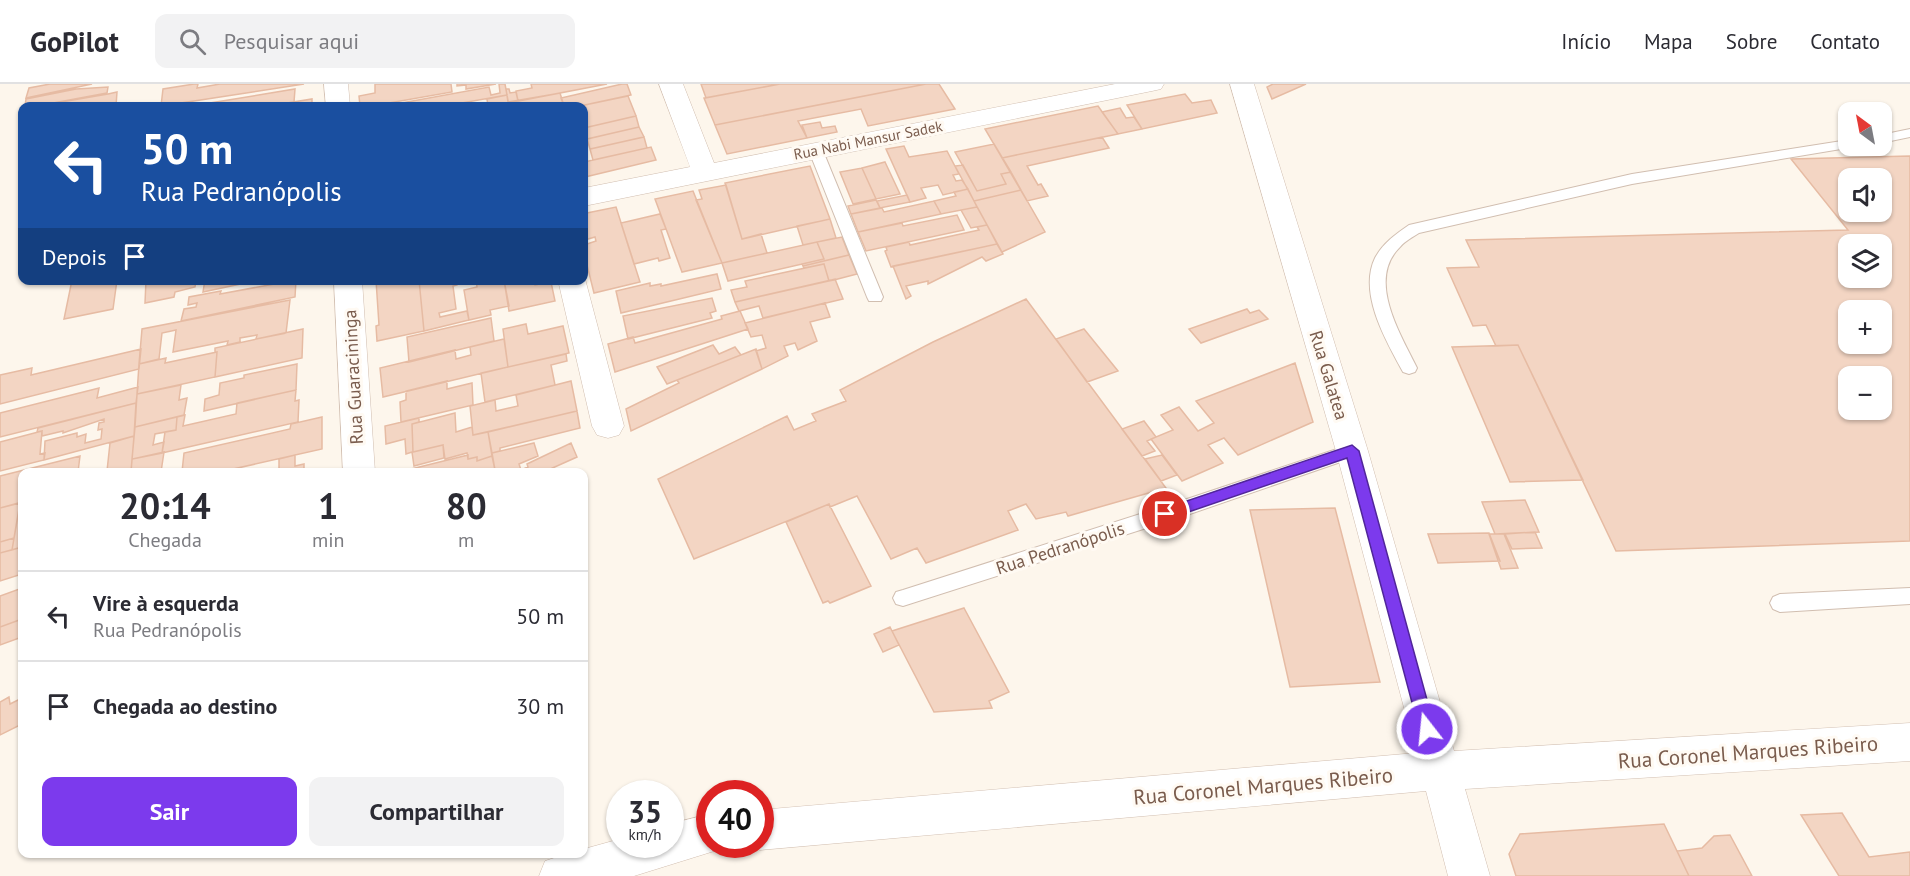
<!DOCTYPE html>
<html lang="pt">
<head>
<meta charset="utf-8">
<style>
	:root { --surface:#fff; --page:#f2f2f3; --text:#2b2b33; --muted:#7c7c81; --line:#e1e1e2; --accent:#7c3aed }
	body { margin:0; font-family:"PT Sans",sans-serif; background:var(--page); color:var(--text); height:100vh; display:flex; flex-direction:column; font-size:22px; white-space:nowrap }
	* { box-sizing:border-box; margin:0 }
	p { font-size:20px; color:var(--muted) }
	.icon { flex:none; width:33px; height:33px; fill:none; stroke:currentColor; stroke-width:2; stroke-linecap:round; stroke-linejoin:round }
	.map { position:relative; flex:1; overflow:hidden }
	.sheet { position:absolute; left:18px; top:384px; width:570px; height:390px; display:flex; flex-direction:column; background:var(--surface); border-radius:12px; box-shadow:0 2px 4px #0004 }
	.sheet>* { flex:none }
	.guide { position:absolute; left:18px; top:18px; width:570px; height:183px; border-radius:12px; box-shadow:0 2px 4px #0004; background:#1a4fa0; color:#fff; overflow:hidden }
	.needle { width:39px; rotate:328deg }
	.fabs { position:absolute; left:1838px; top:18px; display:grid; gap:12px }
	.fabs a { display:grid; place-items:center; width:54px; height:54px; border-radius:12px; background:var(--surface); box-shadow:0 2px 4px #0004; font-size:30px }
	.speed { position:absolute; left:606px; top:696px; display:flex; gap:12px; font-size:30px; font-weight:700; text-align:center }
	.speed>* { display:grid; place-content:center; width:78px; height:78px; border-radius:50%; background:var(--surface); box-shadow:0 2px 4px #0004; line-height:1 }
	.speed small { font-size:15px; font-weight:400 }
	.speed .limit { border:9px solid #d22; background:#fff; color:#111 }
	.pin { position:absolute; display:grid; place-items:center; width:51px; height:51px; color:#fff; margin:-26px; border:3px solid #fff; border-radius:50%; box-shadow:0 2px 6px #0007 }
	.me { position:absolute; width:66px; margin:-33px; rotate:344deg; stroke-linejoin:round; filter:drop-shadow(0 0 4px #0008) }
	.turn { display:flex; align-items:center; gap:21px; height:126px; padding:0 24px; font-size:27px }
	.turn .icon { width:78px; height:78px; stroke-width:2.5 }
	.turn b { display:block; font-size:42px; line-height:51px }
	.then { display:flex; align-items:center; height:57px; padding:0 24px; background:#0003; gap:12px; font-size:22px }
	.eta { display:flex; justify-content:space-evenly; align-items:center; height:102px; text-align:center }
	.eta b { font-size:36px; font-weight:600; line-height:42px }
	.button { display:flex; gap:12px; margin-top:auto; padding:12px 24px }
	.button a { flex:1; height:69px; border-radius:12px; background:var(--accent); color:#fff; font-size:24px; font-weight:600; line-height:69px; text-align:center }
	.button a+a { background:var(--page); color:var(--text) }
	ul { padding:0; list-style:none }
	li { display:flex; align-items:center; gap:18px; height:90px; padding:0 24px; border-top:2px solid var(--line) }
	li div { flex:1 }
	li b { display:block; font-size:22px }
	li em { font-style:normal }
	header { display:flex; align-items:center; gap:36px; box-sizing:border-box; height:84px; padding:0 30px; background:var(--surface); border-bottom:2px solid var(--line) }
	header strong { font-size:28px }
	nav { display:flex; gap:33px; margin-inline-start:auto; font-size:21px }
	.search { width:420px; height:54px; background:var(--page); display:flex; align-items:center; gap:15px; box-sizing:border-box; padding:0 21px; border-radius:12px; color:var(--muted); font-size:22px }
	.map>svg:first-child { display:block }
	.building { fill:#f3d5c3; stroke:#e6bba3; stroke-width:1.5; fill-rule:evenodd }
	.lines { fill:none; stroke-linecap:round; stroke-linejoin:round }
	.service-casing { stroke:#d1beb0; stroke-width:2 }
	.minor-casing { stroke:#d1beb0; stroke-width:1 }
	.tertiary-casing { stroke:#d1beb0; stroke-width:1 }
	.service { fill:#fff; fill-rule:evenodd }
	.minor { fill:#fff; fill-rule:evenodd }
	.tertiary { fill:#fff; fill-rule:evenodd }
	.route { fill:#7c3aed; stroke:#51269a; stroke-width:1.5 }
	.labels { text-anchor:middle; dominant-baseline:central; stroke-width:6; stroke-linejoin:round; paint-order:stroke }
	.far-street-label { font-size:15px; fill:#7a5c4d; stroke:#fffaf3 }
	.street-label { font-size:18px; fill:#7a5c4d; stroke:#fffaf3 }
	.near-street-label { font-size:21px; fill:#7a5c4d; stroke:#fffaf3 }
</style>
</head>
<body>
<header>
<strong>GoPilot</strong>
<div class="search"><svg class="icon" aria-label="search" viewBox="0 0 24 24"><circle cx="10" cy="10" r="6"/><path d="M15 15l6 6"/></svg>Pesquisar aqui</div>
<nav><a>Início</a><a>Mapa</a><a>Sobre</a><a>Contato</a></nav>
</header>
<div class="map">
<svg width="1910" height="792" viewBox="0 0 1910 792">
	<rect width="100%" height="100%" fill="#fdf6ec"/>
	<path class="building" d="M50,0H92L26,14L29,4Z
		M194,0H198L197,4L220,0H304L161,22L163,5Z
		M375,0H451L452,8L372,22H360L359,12L375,9Z
		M457,0H496L466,5V1L457,2Z
		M499,0H505L507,11L445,22H385L489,3L491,11L500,9Z
		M531,0H607L518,17L516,7L532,4Z
		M622,0H627L631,11L580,22H564L561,14Z
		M701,0H780L706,14Z
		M780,0H926L715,41L704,14Z
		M926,0H939L955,25L868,42L861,25L798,37L807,54L727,70L715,41Z
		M1273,0H1306L1272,15L1267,3Z
		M108,3L107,9L37,22H25L26,15L76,5Z
		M295,5L294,18L268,22H205L210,19Z
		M506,5H509L510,9L516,8L518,17L508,18Z
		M117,8L116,22H38L108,10Z
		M560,9L564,22H509L508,18Z
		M1185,10L1192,19L1211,16L1217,29L1142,45L1127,21Z
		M507,11L509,22H488L487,15Z
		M628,12L636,32L584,44V22H580Z
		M312,15V22H269Z
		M1098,22L1118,50L1002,74L985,45Z
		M1120,24L1126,34L1134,33L1142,45L1118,50L1102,28Z
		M636,32L639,43L587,55L584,44Z
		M820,38L822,44L835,42L837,48L807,54L802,41Z
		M639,43L644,53L590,65L587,55Z
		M644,53L647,64L593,76L590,65Z
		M1102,53L1109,64L1027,82L1038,101L1041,100L1048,112L1027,117L1002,74Z
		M994,60L1011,88L1001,90L1006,100L977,107L955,68Z
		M904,62L909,73L947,67L959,90L953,91L956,97L962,96L968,105L943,111L938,101L921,104L926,114L910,118L886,65Z
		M651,63L656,76L585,93L584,78Z
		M1910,72V457L1616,467L1518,261L1496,262L1486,241L1473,242L1447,184L1479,183L1466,156L1848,146L1791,75ZM1848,94H1881V128H1848ZM1848,160H1881V194H1848ZM1848,226H1881V260H1848ZM1848,292H1881V326H1848Z
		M885,78L900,110L876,115L862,84Z
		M963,81L977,107L1006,100L1001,90L1011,88L1021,106L974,117L955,82Z
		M810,82L830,135L742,155L725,99Z
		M862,84L876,115L853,120L840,88Z
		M726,101L742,155L761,150L767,169L722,179L696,116L702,115L699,106Z
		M968,105L977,123L941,130L934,117L956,112L954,108Z
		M1021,106L1045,148L1002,168L974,117Z
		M693,107L722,179L682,188L655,115Z
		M907,111L910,118L880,124L877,117Z
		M876,116L880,124L851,130L848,122Z
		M934,117L941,130L858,148L851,130L882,124L884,128Z
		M616,123L640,198L594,209L584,169V161L596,157L595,153L588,155L584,148V132L587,129Z
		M977,123L987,141L971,144L961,126Z
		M660,130L666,145L661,146L670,174L659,177L658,174L634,180L621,139Z
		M957,131L964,146L866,167L858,148L902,139L903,142Z
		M830,135L836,154L803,161L797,142Z
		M987,141L997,160L891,183L885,167L887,166L886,163L909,158L910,161L979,146L977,143Z
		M842,153L849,171L803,182L802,180L824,175L817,158Z
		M817,158L824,175L728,197L722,179Z
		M997,160L1003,170L986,177L982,173L928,200V197L906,202L911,212L906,215L893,182Z
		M849,171L857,190L834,196L829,197L824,180L804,184L803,182Z
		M824,180L829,197L735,218L731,206L747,203L745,197Z
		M717,190L721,205L621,229L616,207L650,199V202L661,200V202Z
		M835,195L843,215L763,234L759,222L739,227L735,218Z
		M72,196H117L113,225L64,235Z
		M146,196H196L195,203L175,208L174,213L145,219Z
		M205,196H259L203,208Z
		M296,196L295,213L181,237L184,225L196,223L197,219L188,221L189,213L221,207L220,210Z
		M376,196H419L424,247L377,257L376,242L379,241Z
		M419,196H457V201L453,202L456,225L439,229L440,233L467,227L469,236L424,247Z
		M476,196H504L509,222L490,226L491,231L469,236L464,206L477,203Z
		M504,196H534L535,201L551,198L555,217L509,227Z
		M712,214L716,227L710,229L712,234L628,255L623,232Z
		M1026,215L1166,404L1068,432L1066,428L1036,435L1026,420L1008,427L1018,446L926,479L917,464L891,475L857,412L830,423L829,420L694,475L658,395L787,332L794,346L816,337L812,330L846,317L840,306L933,258Z
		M290,216L286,249L256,255L257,251L240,254V258L227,261L228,257L173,268L176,246L162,249L159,275L139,280L142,245Z
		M825,219L830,233L810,238L817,257L798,266L795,259L784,262L788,272L762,285L756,267L766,264L762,251L751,253L745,239Z
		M1247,225L1250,229L1259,226L1268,235L1201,259L1189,245Z
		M740,227L748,245L615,288L608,260L633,253L635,259L722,235L721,232Z
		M491,234L494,257L409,278L407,253Z
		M526,240L528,250L563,242L569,269L508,283L503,245Z
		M303,245L302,274L215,293L217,268H215V264Z
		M1084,245L1118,287L1087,298L1056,255Z
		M504,255L508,283L383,313L380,284L455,266L456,275L471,271L470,263Z
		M713,261L719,270L735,263L741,271L667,300L657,283Z
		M1518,261L1583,396L1510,398L1452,263Z
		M141,265L139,285L0,320V291L32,284L31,291Z
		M756,265L762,285L631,347L626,325L679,299L677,296Z
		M217,268L215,293L137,310L139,280L166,274L165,279Z
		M566,270L567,277L551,281L555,301L485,318L481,289Z
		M1295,279L1313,338L1238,371L1224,354L1208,361L1223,379L1182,397L1151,355L1173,346L1161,331L1179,323L1198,347L1214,339L1196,317Z
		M297,280L296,306L204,327L205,315L219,311L220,299L244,294V291Z
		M447,297V305L472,299L473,321L401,338L400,318L406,316V307Z
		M571,297L577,327L473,351L470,322L495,316L496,327L518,322L516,311Z
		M181,301L179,316L187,314L184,331L135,343L137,310Z
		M138,303L136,319L0,353V329L99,304L97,314Z
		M296,306L295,317L299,316L298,338L162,369L165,348L176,346L177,333L185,331L183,342L236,330L237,319Z
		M136,319L134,352L44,376L45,357L77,349V353L86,350L85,359L101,355L102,345L98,346L99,339L104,338V335L63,349V347L42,352V347L37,348L38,344Z
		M577,327L580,344L500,364V367L492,369L488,348Z
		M455,329L456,348L472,343L473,351L488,348L492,372L477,377V373L468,375L467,369L445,375L443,361L413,368L412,340Z
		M177,333L176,346L155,350L153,361L164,358L162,369L132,375L135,343Z
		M322,333V365L220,388H182L184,369L290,345L291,340Z
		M419,334V338L412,340L413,368L443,361L444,374L414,382L412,368L406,370L405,355L386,360L385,342Z
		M1144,337L1156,353L1147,357L1155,367L1142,372L1122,345Z
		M42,347L40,370L45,369L44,376L0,387V358Z
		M134,352L131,388H100L107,387L110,359Z
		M534,359L538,372L519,380L521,386L528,383L527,380L571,359L577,373L548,386L550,388H486L495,386L492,369Z
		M164,368L161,388H131L132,375Z
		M295,371V382L304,380V388H271L279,386V375Z
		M468,371V375L477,373V377L492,372L495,386L486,388H399Z
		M1162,371L1177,391L1161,397L1145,375Z
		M80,372L78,388H22V418L0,424V392Z
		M1525,416L1539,448L1495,450L1482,418Z
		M22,418V463L12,466L20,419Z
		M20,419L14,454L0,458V424Z
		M829,420L871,502L830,519L828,517L823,519L786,438Z
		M1335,424L1380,598L1290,603L1250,426Z
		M1535,448L1542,464L1512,465L1505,450Z
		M1489,449L1500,477L1438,479L1428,450Z
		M1489,450H1504L1518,484L1501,485Z
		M14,454L12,466L0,469V458Z
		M22,463V490L0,497V469Z
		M22,504V535L0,543V512Z
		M964,524L1009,608L989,617L992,624L934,628L892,547Z
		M22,535V553L0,561V543Z
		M890,543L899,561L883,568L874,550Z
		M9,613L10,620L22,614V640L0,651V618Z
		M1842,729L1869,773L1910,768V792H1839L1801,731Z
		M1664,740L1689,792H1516L1509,770L1520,750Z
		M1730,751L1752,792H1689L1677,767L1702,764L1714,752Z"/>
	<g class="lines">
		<defs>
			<path id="service" d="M1910,45V53L1881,59V51Z
				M1848,56V62H1854L1853,63L1632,100L1419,149C1413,153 1405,157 1400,163C1366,196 1401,251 1417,284L1415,288L1409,290L1403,288C1386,257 1358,209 1375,174C1383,159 1396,150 1409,141L1632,90Z
				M816,63L823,67L883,213L881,217H869L867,213L809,67Z
				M1352,360L1358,362L1361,367L1358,372L1187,431L903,522L896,520L893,514L896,508L903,506L1187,415Z
				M1910,504V520L1780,528L1773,525L1770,519L1773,513L1780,510Z"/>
			<path id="minor" d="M324,0H348L350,22H326Z
				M659,0H683L714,79L1115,0H1164L1161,5L1152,7L584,122V104L690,83Z
				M584,191L624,342L619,351L608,354L597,351L592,342L558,196H584Z
				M334,196H362L375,388H343Z"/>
			<path id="tertiary" d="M1230,0H1254L1368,367L1454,667L1910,639V677L1465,705L1490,792H1448L1426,707L760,766L746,760H760V726L1416,669L1336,367Z
				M710,730V760H726L724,764L634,792H539L545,777L566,770H584V765L620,755V760H670V740Z"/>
		</defs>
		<use href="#service" class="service-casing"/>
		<use href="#minor" class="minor-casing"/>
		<use href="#tertiary" class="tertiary-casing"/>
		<use href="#service" class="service"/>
		<use href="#minor" class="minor"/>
		<use href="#tertiary" class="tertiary"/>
	</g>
	<path class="route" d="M1352,361L1359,367L1435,645L1433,650L1427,652L1422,650L1419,645L1347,374L1165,436L1160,434L1158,430L1160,426Z"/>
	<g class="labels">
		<g class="far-street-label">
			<text transform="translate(868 56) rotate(-11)">Rua Nabi Mansur Sadek</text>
		</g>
		<g class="street-label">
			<text transform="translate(1329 291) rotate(73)">Rua Galatea</text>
			<text transform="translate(353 293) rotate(-93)">Rua Guaracininga</text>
			<text transform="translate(1060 464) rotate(-18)">Rua Pedranópolis</text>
		</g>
		<g class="near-street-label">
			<text transform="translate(1748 668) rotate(-4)">Rua Coronel Marques Ribeiro</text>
			<text transform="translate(1263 702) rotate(-5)">Rua Coronel Marques Ribeiro</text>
		</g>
	</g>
</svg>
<div class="fabs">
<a><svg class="needle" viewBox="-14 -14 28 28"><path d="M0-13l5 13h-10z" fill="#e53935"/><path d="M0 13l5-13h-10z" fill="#7c7c81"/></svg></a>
<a><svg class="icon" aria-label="sound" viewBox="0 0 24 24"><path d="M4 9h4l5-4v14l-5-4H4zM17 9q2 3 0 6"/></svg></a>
<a><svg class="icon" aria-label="layers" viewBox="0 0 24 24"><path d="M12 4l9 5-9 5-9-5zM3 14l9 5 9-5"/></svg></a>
<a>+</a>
<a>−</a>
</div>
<div class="speed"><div>35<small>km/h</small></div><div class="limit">40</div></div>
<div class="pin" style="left:1165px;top:430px;background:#d93025"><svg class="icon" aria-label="arrive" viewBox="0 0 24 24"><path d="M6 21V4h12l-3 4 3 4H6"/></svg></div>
<svg class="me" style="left:1427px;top:645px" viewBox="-20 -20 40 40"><circle r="17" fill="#7c3aed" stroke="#fff" stroke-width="3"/><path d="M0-11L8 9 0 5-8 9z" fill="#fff"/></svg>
<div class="guide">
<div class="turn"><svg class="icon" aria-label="left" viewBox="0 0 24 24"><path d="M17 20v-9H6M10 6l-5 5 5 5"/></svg><div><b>50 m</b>Rua Pedranópolis</div></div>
<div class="then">Depois<svg class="icon" aria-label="arrive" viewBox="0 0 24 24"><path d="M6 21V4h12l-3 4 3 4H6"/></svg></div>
</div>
<section class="sheet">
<div class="eta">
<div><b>20:14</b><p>Chegada</p></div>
<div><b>1</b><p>min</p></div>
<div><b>80</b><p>m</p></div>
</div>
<ul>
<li><svg class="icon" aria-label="left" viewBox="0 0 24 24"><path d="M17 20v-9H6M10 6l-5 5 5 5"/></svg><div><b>Vire à esquerda</b><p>Rua Pedranópolis</p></div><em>50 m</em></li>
<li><svg class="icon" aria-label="arrive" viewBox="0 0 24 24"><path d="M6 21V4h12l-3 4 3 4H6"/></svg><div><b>Chegada ao destino</b></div><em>30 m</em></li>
</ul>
<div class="button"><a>Sair</a><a>Compartilhar</a></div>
</section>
</div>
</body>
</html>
